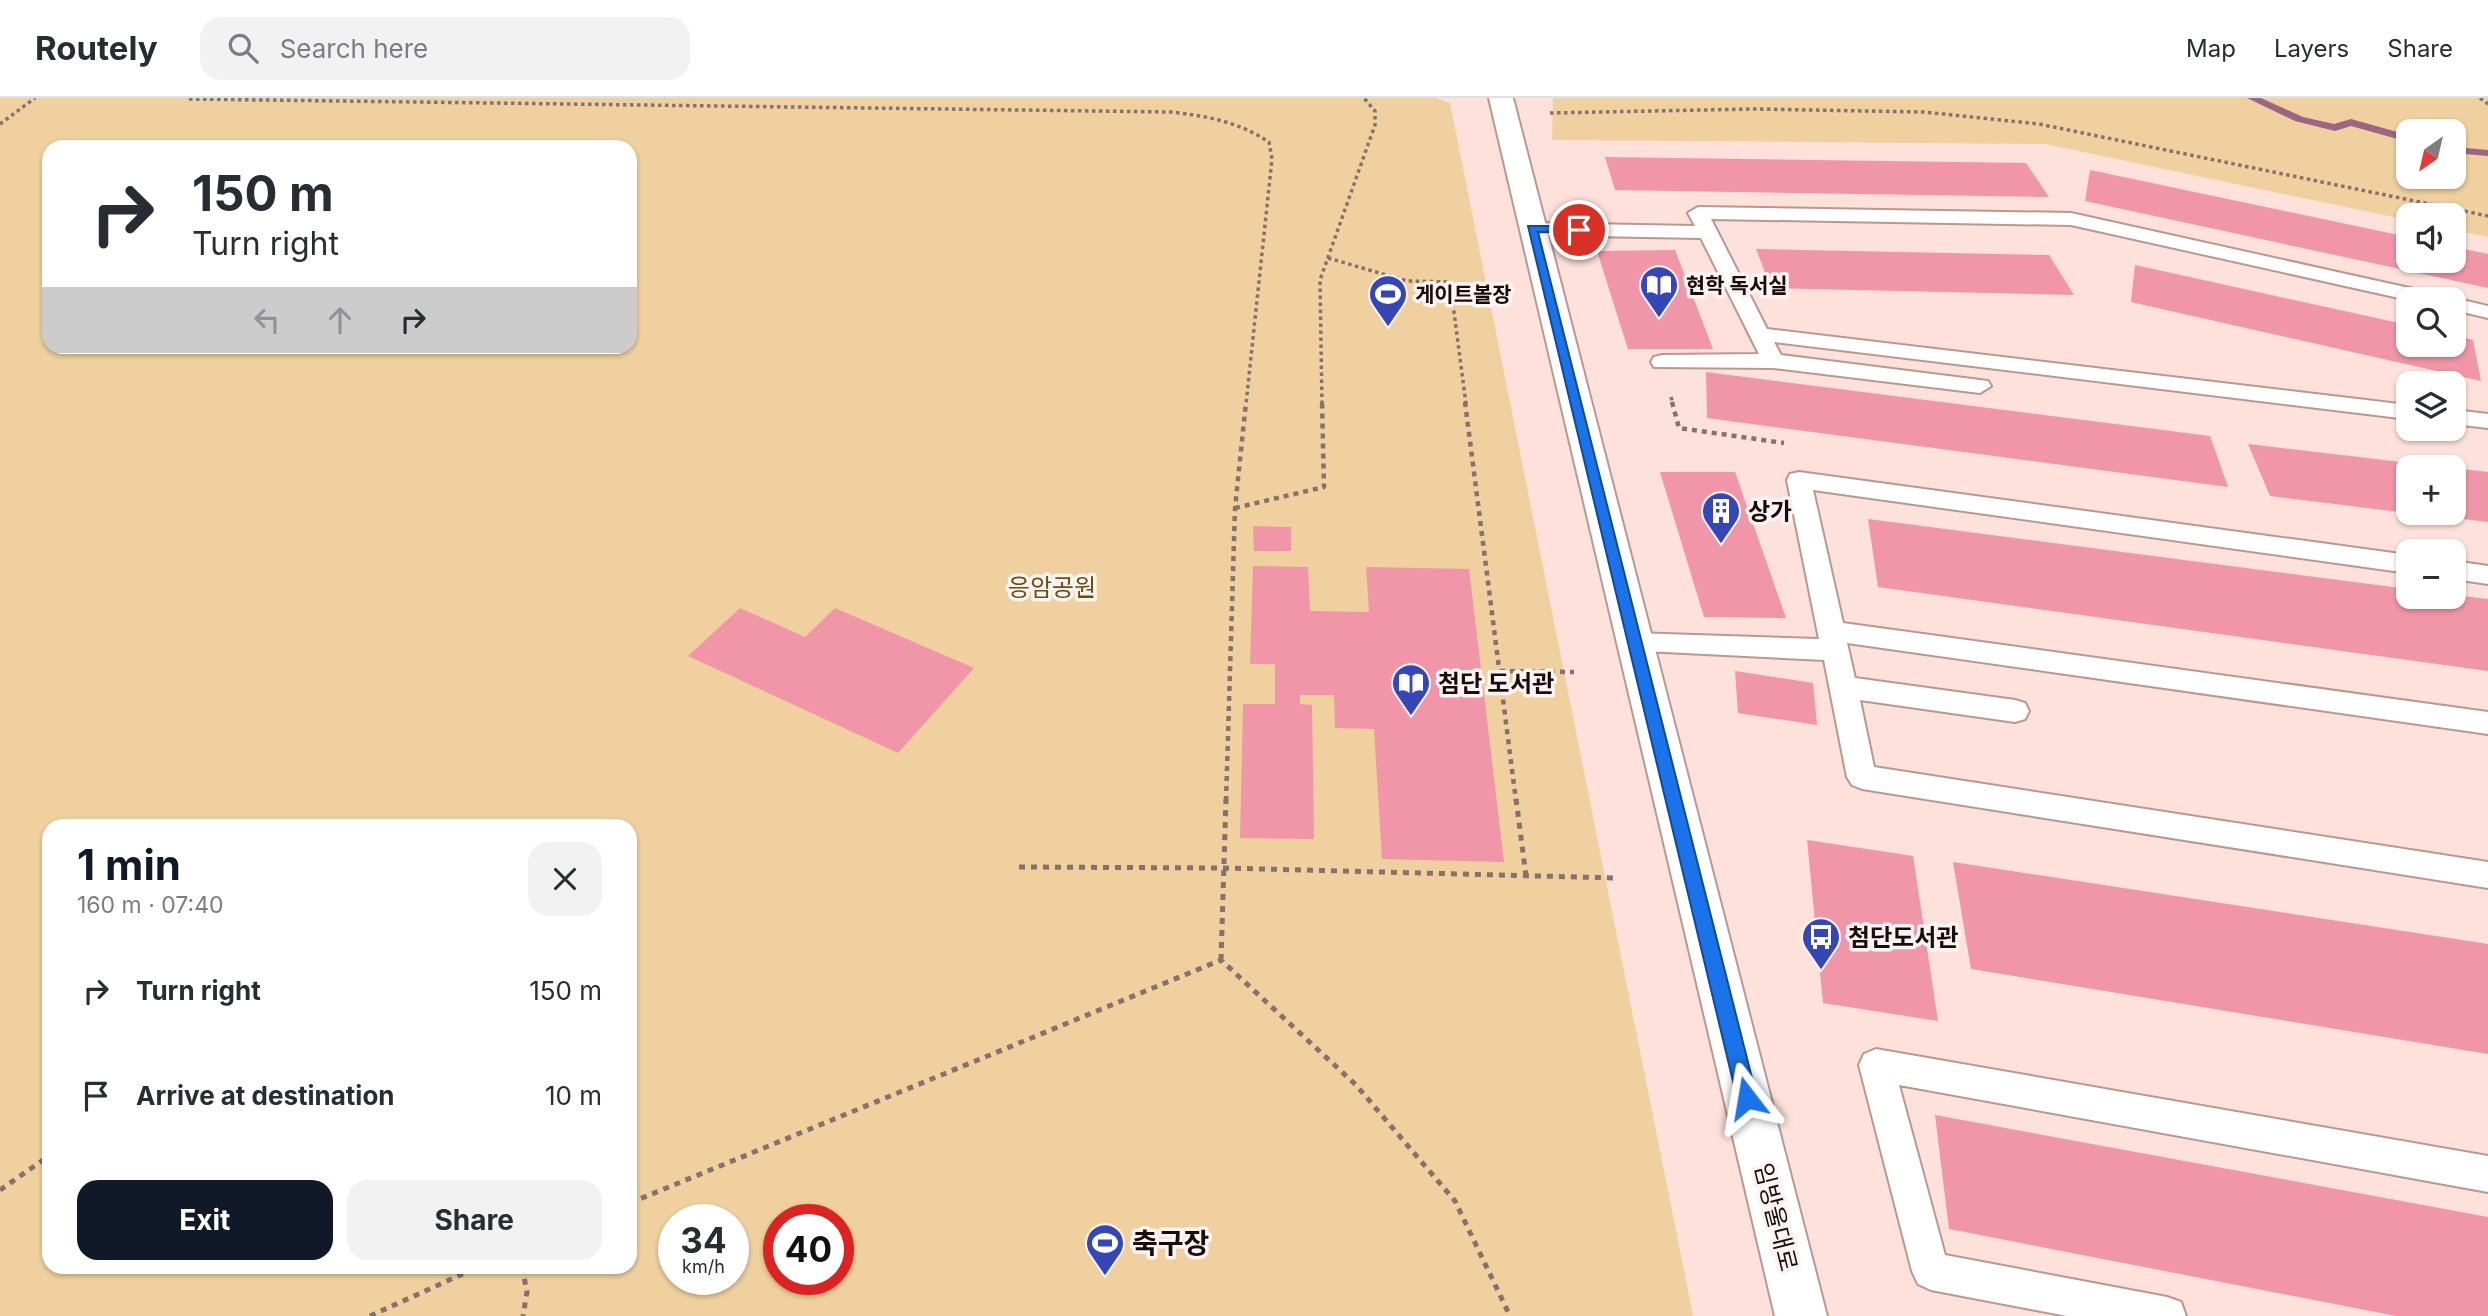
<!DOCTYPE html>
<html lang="en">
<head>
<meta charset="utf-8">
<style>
	:root { --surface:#fff; --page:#f2f2f3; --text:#2b2b33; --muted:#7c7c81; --line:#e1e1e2; --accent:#111827 }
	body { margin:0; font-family:Inter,"Noto Sans KR",sans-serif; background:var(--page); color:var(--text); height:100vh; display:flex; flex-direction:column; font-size:26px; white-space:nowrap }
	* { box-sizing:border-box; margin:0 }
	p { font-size:23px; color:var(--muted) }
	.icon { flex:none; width:38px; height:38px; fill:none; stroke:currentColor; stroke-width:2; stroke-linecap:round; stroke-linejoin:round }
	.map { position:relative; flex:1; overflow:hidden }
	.side { position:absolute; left:42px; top:721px; width:595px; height:455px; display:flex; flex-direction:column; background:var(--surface); border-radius:21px; box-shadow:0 2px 5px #0004 }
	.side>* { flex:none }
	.guide { position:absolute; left:42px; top:42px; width:595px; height:214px; border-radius:21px; box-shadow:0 2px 5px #0004; background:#fff; color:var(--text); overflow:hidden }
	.needle { width:46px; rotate:214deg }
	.tools { position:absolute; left:2396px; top:21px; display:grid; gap:14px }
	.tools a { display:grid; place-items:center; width:70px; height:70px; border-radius:14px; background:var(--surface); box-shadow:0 2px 5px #0004; font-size:35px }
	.speed { position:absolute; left:658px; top:1106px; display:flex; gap:14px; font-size:35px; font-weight:700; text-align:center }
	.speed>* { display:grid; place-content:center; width:91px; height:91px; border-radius:50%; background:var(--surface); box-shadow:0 2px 5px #0004; line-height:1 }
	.speed small { font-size:18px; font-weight:400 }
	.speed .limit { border:10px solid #d22; background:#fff; color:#111 }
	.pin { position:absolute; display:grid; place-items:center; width:60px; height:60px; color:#fff; margin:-30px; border:4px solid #fff; border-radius:50%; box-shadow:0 2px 7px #0007 }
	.me { position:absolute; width:77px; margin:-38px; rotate:346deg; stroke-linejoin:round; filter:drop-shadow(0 0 5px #0008) }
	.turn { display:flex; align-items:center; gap:24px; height:147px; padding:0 35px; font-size:32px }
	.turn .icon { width:91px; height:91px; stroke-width:2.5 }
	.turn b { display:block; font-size:49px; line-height:60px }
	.lanes { display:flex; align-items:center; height:66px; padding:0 35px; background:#0003; justify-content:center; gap:35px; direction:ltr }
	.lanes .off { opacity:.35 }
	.round { display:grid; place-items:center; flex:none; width:74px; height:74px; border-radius:21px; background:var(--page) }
	.headline { display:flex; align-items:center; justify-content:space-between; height:119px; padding:0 35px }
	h1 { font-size:42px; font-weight:700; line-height:52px; color:var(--accent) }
	.primary-button { display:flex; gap:14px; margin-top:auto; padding:14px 35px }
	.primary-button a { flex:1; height:80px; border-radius:21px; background:var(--accent); color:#fff; font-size:28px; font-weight:700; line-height:80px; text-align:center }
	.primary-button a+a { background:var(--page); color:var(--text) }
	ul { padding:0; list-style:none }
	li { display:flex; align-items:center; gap:21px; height:105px; padding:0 35px }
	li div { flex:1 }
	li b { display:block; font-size:26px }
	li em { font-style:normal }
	header { display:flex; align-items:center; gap:42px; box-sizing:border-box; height:98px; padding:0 35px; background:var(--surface); border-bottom:2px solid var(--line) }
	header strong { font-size:33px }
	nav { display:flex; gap:38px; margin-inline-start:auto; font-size:24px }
	.search { width:490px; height:63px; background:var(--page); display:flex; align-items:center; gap:18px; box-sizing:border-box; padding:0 24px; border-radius:21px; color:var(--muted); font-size:26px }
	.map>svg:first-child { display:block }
	.green { fill:#efd09e; fill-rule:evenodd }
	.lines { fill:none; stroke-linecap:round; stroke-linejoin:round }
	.stream { fill:#9d6484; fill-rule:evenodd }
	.building { fill:#f196a8 }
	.lane-casing { stroke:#ba9891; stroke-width:4 }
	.secondary-casing { stroke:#ba9891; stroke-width:4 }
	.path-far2 { stroke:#85716d; stroke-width:3.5; stroke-dasharray:3.5 3.5; stroke-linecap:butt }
	.path-far1 { stroke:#85716d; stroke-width:4.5; stroke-dasharray:5 5; stroke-linecap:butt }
	.path { stroke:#85716d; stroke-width:5; stroke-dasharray:6 6; stroke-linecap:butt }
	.lane { fill:#fff; fill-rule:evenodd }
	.secondary { fill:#fff; fill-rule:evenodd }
	.route { fill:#1a73e8; stroke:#114b97; stroke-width:2 }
	.labels { text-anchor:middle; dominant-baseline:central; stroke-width:7; stroke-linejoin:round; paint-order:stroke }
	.far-poi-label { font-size:21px; font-weight:bold; fill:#190d0b; stroke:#fbf4f2; text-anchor:start }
	.poi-label { font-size:24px; font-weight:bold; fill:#190d0b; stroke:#fbf4f2; text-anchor:start }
	.park-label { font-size:24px; fill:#6b4d0f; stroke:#fbf4f2 }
	.street-label { font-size:24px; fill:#190d0b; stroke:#fbf4f2 }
	.near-poi-label { font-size:28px; font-weight:bold; fill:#190d0b; stroke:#fbf4f2; text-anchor:start }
</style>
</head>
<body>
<header>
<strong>Routely</strong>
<div class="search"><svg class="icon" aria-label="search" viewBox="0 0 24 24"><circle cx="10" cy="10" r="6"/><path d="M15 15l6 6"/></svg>Search here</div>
<nav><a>Map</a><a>Layers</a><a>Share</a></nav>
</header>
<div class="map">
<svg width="2488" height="1218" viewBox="0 0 2488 1218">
	<rect width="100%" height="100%" fill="#fee1db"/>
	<path class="green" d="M0,0H1435L1450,5L1693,1218H0ZM49,49H630V248H49ZM49,728H630V1169H49ZM674,1122H733V1181H674ZM779,1122H838V1181H779Z
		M1553,0H2488V139L2454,132V117H2408V122L2045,46L1552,42ZM2408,33H2454V79H2408Z"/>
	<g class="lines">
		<path class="stream" d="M2247,0H2261L2303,19L2334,26L2351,21L2408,37V44L2351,28L2335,33L2295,23Z
			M2454,49L2488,52V58L2454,55Z"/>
	</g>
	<path class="building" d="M1605,59L2026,65L2049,99L1615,92Z
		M2090,72L2408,139V163H2454V149L2488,156V190L2085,103Z
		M1756,151L2049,157L2074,197L1771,190Z
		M1675,152L1713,251H1628L1597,153Z
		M2135,167L2408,227V247H2454V237L2473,242L2481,283L2131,204Z
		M1706,274L2210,338L2228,389L1707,320Z
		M2248,346L2435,368V369H2408V415L2270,398Z
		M2454,370L2488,374V424L2422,416L2454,415Z
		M1660,374H1735L1786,520L1704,519Z
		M1868,421L2408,491V499L2454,497L2488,501V573L1878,489Z
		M1253,428L1291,429V453H1254Z
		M1253,468L1308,469L1310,513L1369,514L1366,469L1469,471L1504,764L1382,761L1374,631L1335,630L1334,597H1300V606L1312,607L1314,741L1240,740L1243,606H1275V566H1250Z
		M740,510L805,539L835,510L974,570L898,655L688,558Z
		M1735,573L1813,585L1817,627L1738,615Z
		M1807,742L1913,758L1938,923L1823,905Z
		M1953,764L2488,846V956L1971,871Z
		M1935,1017L2488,1119V1218H2396L1949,1131Z"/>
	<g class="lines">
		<defs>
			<path id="lane" d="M1698,109L2071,115L2432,195L2442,201L2408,202L2071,127L1711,121L1767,231L2408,307V321L1774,244L1781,257L1988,283L1991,288L1980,295L1773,270L1654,269L1651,264L1654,259L1662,257L1759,256L1701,140L1532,137L1522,131L1532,125L1695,128L1688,115Z
				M2454,200L2488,208V220L2454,212V201H2448Z
				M2454,312L2488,316V330L2454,326Z
				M1799,374L2408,457V475L1813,392L1843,525L2488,614V636L1847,545L1855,580L2015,602L2025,605L2029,613L2025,621L2015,624L1860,602L1874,669L2488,764V790L1862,691L1852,687L1847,679L1824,562L1624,552L1621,545L1624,538L1634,535L1819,541L1787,382L1790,376Z
				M2454,463L2488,468V486L2454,481Z
				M1876,951L2488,1058V1094L1899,987L1945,1157L2167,1199L2181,1204L2186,1218H2067L1931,1192L1918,1186L1912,1173L1859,967L1864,956Z"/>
			<path id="secondary" d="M1489,0H1513L1827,1218H1775Z"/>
		</defs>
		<use href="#lane" class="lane-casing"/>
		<use href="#secondary" class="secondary-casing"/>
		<path class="path-far2" d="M2480,0L2488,6
			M189,1L1171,14C1207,18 1239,24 1269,44L1272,61L1246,306
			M1550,15L1753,11L1924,14L2039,26L2488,118
			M0,26L35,0
			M1328,160L1407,183L1450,184L1466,306
			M1671,299L1673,306
			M1322,306L1320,182L1375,27V13L1364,0"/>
		<path class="path-far1" d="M1465,304L1516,703
			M1672,304L1679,330L1784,345
			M1235,410L1324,389L1322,304
			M1500,573L1574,574
			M1226,703L1235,410L1246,304"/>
		<path class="path" d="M1516,701L1526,778
			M1019,769L1224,770L1617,780
			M1221,862L1226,701
			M0,1092L49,1058
			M630,1105L1221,862L1356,987L1455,1103L1510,1218
			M522,1169L527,1194L523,1218
			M370,1218L478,1169"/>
		<use href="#lane" class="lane"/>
		<use href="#secondary" class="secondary"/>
	</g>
	<path class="route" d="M1528,128H1579L1585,132L1579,135L1538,134L1757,1000L1754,1007L1747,1010L1740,1007L1737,1000Z"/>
	<defs>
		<symbol id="library-pin" viewBox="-11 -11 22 30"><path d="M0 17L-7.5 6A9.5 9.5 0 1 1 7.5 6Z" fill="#3546b9" stroke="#fbf4f2"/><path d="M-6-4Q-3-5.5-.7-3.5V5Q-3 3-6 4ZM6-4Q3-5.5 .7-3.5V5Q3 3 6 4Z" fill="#fff"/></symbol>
		<symbol id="stadium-pin" viewBox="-11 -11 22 30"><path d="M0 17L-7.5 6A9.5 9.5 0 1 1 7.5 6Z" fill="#3546b9" stroke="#fbf4f2"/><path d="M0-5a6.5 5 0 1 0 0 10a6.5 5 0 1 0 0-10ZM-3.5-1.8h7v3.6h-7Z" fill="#fff"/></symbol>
		<symbol id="building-pin" viewBox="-11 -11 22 30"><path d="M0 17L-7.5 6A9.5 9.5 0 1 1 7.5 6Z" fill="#3546b9" stroke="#fbf4f2"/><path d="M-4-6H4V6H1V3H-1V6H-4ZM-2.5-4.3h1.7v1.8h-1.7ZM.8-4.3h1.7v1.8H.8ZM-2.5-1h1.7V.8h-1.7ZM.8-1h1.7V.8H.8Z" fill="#fff"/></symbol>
		<symbol id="bus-pin" viewBox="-11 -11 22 30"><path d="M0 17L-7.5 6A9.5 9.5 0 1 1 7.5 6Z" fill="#3546b9" stroke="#fbf4f2"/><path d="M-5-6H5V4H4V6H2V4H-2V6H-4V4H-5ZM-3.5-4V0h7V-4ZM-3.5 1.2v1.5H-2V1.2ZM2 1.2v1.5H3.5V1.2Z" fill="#fff"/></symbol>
	</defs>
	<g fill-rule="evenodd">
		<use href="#library-pin" x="1637" y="165" width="44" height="60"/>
		<use href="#stadium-pin" x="1366" y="174" width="44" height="60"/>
		<use href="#building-pin" x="1699" y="391" width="44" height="60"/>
		<use href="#library-pin" x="1389" y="563" width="44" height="60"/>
		<use href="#bus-pin" x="1799" y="817" width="44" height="60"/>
		<use href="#stadium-pin" x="1083" y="1123" width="44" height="60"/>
	</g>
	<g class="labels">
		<g class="far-poi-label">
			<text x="1686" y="187">현학 독서실</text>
			<text x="1415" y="196">게이트볼장</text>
		</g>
		<g class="poi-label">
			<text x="1748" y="413">상가</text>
			<text x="1438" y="585">첨단 도서관</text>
			<text x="1848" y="839">첨단도서관</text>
		</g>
		<g class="park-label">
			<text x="1052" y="489">응암공원</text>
		</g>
		<g class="street-label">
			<text transform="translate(1776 1119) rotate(76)">임방울대로</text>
		</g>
		<g class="near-poi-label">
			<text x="1132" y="1145">축구장</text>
		</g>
	</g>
</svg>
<div class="tools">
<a><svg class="needle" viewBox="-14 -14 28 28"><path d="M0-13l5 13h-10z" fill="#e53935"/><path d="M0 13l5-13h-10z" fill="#7c7c81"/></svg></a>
<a><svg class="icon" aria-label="sound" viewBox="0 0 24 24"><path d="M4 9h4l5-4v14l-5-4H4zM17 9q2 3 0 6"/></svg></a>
<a><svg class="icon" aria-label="search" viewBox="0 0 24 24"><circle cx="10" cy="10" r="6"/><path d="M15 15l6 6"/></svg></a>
<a><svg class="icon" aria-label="layers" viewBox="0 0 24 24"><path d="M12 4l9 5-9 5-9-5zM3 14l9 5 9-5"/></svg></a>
<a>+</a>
<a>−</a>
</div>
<div class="speed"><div>34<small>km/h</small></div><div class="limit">40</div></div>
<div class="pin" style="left:1579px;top:132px;background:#d93025"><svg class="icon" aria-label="arrive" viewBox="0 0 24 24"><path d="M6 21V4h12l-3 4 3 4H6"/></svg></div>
<svg class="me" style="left:1747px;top:1000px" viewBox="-20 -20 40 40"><path d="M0-17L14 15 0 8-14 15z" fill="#1a73e8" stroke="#fff" stroke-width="4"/></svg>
<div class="guide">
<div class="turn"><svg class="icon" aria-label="right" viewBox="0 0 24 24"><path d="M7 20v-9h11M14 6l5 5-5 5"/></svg><div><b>150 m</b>Turn right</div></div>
<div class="lanes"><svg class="icon off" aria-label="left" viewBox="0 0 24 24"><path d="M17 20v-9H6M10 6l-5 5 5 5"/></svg><svg class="icon off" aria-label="ahead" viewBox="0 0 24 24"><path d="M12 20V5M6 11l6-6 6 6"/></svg><svg class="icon" aria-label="right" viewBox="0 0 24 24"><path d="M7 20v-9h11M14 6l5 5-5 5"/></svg></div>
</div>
<section class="side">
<div class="headline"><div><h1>1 min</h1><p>160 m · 07:40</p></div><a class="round"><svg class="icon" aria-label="close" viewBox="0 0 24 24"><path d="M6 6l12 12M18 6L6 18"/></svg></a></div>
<ul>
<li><svg class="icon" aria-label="right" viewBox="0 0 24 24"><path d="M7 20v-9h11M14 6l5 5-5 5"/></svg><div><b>Turn right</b></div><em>150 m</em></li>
<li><svg class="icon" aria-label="arrive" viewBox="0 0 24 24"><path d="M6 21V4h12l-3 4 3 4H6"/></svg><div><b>Arrive at destination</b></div><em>10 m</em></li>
</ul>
<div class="primary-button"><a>Exit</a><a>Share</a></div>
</section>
</div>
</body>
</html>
